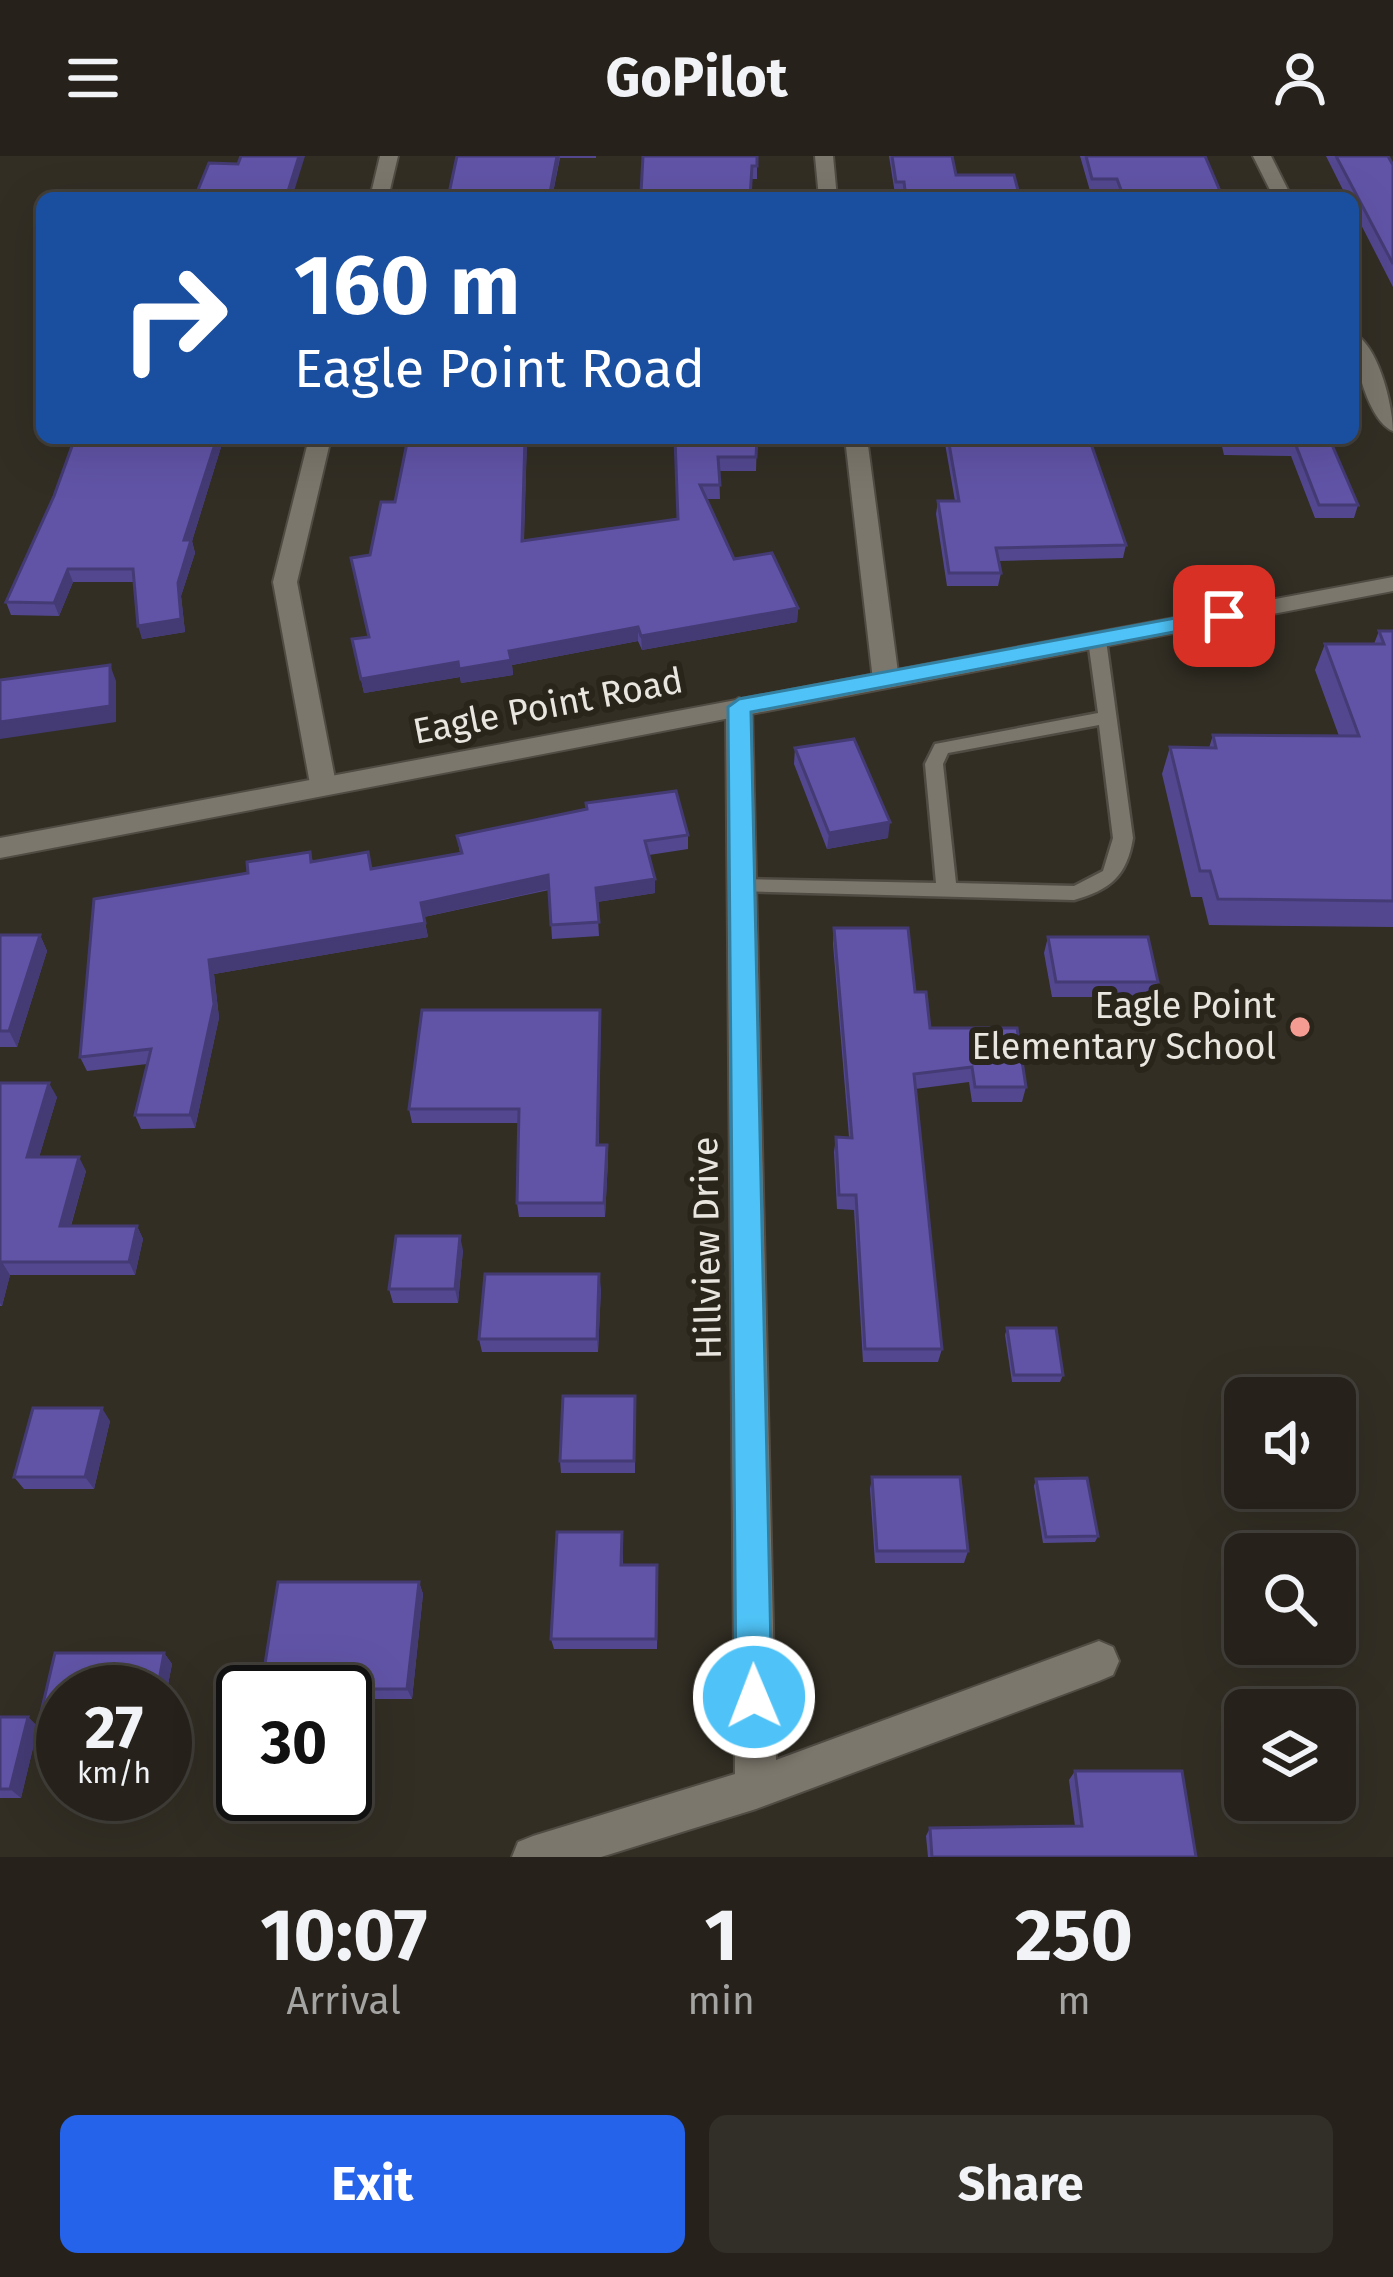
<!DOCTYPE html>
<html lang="en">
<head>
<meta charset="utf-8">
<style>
	:root { --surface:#26221b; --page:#322f28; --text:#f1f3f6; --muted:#a4a4a3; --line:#423f3a; --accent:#2563eb }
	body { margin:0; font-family:"Fira Sans",sans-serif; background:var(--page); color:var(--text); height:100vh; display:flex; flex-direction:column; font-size:45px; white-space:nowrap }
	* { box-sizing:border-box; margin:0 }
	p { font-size:39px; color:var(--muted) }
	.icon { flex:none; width:66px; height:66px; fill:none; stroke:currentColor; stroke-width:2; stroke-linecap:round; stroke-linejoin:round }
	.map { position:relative; height:1701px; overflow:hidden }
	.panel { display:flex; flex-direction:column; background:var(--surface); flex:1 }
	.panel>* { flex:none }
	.guide { position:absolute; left:36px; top:36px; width:1323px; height:252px; border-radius:18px; box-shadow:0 12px 48px #0002,0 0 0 3px var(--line); background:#1a4fa0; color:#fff; overflow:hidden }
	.fabs { position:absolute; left:1224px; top:1221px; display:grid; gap:24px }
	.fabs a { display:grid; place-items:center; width:132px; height:132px; border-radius:18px; background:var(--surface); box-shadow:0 12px 48px #0002,0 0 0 3px var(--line); font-size:60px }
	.speed { position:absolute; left:36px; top:1509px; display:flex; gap:24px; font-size:60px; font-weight:700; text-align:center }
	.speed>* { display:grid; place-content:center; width:156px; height:156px; border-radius:50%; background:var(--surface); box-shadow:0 12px 48px #0002,0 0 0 3px var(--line); line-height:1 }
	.speed small { font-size:30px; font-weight:400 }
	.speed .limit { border:6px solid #111; border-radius:18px; background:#fff; color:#111 }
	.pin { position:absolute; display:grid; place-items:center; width:102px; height:102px; color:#fff; margin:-51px; border-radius:24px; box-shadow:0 6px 18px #0006 }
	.me { position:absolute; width:132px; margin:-66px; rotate:359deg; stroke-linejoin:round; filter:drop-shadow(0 0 9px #0008) }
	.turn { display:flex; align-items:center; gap:42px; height:252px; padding:0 60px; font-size:54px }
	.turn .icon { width:156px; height:156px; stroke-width:2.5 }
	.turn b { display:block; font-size:84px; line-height:102px }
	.eta { display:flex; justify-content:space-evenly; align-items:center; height:204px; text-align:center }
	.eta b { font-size:72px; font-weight:700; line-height:84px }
	.cta { display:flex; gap:24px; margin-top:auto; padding:24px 60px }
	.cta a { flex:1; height:138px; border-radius:18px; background:var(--accent); color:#fff; font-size:48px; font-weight:700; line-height:138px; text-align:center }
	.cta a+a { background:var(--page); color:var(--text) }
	header { display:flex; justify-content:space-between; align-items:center; height:156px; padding:0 60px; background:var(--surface); font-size:54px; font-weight:700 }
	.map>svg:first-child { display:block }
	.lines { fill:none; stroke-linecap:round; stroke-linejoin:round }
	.service-casing { stroke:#504c44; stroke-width:5 }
	.minor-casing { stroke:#504c44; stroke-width:4 }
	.tertiary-casing { stroke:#504c44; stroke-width:4 }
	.service { fill:#7c776c; fill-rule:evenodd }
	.minor { fill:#7c776c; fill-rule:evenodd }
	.tertiary { fill:#7c776c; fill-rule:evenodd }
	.wall { fill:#534890 }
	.shaded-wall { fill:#443b75 }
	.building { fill:#6154a7; stroke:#443b75; stroke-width:3 }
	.route { fill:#4fc3f7; stroke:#337fa1; stroke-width:3 }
	.poi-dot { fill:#f59c92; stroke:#29251b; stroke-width:4.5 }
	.labels { text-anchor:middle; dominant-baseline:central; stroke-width:12; stroke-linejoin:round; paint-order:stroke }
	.street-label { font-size:36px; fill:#e9e6e0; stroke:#29251b }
	.poi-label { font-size:36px; fill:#e9e6e0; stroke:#29251b; text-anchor:end }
</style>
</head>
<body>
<header><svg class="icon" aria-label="menu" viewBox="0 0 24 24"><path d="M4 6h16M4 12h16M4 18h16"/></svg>GoPilot<svg class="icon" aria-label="person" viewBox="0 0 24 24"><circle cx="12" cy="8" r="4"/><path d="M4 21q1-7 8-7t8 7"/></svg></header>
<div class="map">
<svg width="1393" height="1701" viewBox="0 0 1393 1701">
	<rect width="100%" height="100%" fill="#322e24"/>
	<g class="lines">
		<defs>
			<path id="service" d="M1097,478L1106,484L1133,682C1127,720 1110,734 1074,744L735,735L732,730L742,723L936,727L925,608L935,588L1098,557L1088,484ZM1099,569L1113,682L1103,715L1074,730L956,727L943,608L948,597Z"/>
			<path id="minor" d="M380,0H398L388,42H370Z
				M815,0H833L837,42H819Z
				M1253,0H1271L1292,42H1274Z
				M1353,177C1378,188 1393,249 1393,275C1368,265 1353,202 1353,177Z
				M309,282H331L297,426L336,628L323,637L310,628L273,426Z
				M845,282H867L899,524L886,532L873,524Z
				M739,542L752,551L776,1604L1099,1485L1113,1491L1119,1505L1113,1519L1099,1525L756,1653L601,1701H512L518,1686L533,1680L735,1618L726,551Z"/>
			<path id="tertiary" d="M1393,421V435L0,702V682Z"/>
		</defs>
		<use href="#service" class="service-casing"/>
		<use href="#minor" class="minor-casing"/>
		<use href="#tertiary" class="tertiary-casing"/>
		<use href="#service" class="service"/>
		<use href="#minor" class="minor"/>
		<use href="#tertiary" class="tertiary"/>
	</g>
	<path class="wall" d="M457,0H596V2H560L552,42H448Z
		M643,0H757V23H751L750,42H641Z
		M889,0H952L956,19L1020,42H903L902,38H895Z
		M1080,0H1205L1223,42H1117L1115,35H1090Z
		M1326,0H1388L1393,9V131L1353,53V42H1347Z
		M408,282H555L527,283L524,384L678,363L674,282H757L756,315H719L720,343H706L734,403L798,452L797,466L642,494L638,485L512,509L513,519L461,527L460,521L364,537L352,483L368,481L370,399L395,346Z
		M944,282H1089L1126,389L1123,402L999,405L1001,417L998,430H947L936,358L938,345H955Z
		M1220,282H1329L1358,349L1354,362H1315L1291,300L1224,299Z
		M222,288L192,385L195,397L181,440L185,476L142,483L134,426H73L59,460L11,459L6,446Z
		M1379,475H1393V771L1209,769L1202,741H1191L1162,618L1170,591L1209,592L1213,579L1339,580L1315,514L1325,488H1374Z
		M795,592L888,682L827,693L794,608Z
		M688,679V693L649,699L655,723V737L597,746L599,780L552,783L549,734L424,761L428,781L214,818L219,862L195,972L141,973L135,959L147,908L87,915L80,901L248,717L310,696L313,706L371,712L460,697L457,680Z
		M834,772L915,836L930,872L1026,931L1022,946H972L969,926L915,933L942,1193L938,1206H863L854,1054L837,1053L834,996L836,981H849L833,788Z
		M0,779H40L47,795L17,891H0Z
		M1048,781L1158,826L1153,841H1052L1044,797Z
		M600,854L599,989L608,1004L605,1061H519L517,1047L519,967H412L409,953Z
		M0,927L57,941L39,1001L86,1015L71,1070H137L143,1083L135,1119H10L2,1150H0Z
		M463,1094L458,1147H393L389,1133Z
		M601,1132L598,1196H482L479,1183Z
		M1007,1172L1063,1219L1060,1226H1012L1005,1179Z
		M635,1240V1317H561L560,1305Z
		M110,1265L94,1333H24L14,1321Z
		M872,1321L968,1395L964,1407H875L870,1333Z
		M1036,1323L1098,1380L1095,1386L1043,1387L1034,1330Z
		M622,1376L623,1409L658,1420L657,1493H554L551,1483Z
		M419,1426L423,1438L412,1543H345V1536H263L261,1533Z
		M55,1497H164L172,1508L165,1544V1536H63V1595H45L34,1586Z
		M0,1561H28L38,1571L21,1642H0Z
		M1075,1615L1196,1701H928L926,1680L930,1672L1075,1670L1069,1624Z"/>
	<path class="shaded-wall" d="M299,0H305L292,42H286Z
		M557,0H560L552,42H549Z
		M216,282H220L222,288L192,385L195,397L181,440L185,476L142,483L138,470L178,427L184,384Z
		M525,282L527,283L523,399L522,385Z
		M68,413L73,426L59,460L54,447Z
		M798,452L797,466L642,494L641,480Z
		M638,471V485L512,509L513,519L461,527L459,513L509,495Z
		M458,506L460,521L364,537L361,523Z
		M110,509L116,525V566L0,583V566Z
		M890,666L888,682L827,693L829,677Z
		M548,719L549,733L424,761L421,747Z
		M655,723V737L597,746L596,732Z
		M425,767L428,781L214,818L219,862L195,972L190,959L209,804Z
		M40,779L47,795L17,891L9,875Z
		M600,854L601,869L598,1004L597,989Z
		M49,927L57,941L35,1015L27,1001Z
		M607,989L608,1004L605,1061L604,1047Z
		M79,1001L86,1015L67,1083L60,1070Z
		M137,1070L143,1083L135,1119L129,1106Z
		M460,1080L463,1094L458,1147L455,1133Z
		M2,1106L10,1119L2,1150L0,1147V1113Z
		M599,1118L601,1132L598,1196L597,1183Z
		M102,1252L110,1265L94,1333L85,1321Z
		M419,1426L423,1438L412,1543L407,1533Z
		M164,1497L172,1508L165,1544V1536H157Z
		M28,1561L38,1571L21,1642L10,1633Z"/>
	<path class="building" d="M241,0H299L286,42H186L195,41L209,7L238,8Z
		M457,0H557L549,42H448Z
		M643,0H757V10H752L750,42H649V37H641Z
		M892,0H952L956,19H1014L1020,42H906L904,26H896Z
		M1086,0H1205L1223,42H1124L1117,23H1092Z
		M1336,0H1388L1393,9V108Z
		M75,282H217L184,384H191L178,427L181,463L138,470L133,413H68L54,447L6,446L54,340Z
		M408,282H525L522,385L678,363L675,282H757L756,301H718L720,329H700L734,403L772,397L798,452L641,480L638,471L509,495L511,504L459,513L458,506L361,523L352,483L369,481L351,402L370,399L381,346H395Z
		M948,282H1089L1126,389L996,392L1001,417H949L938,345H959Z
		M1227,282H1329L1358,349H1319L1295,287L1228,286Z
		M1379,475H1393V745L1218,743L1210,715H1200L1170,591L1216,592L1213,579L1359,580L1325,488H1384Z
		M110,509V550L0,566V524Z
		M854,583L890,666L829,677L795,592Z
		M676,635L688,679L645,685L655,723L596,732L599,766L551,769L548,719L421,747L425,767L209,804L214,848L190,959H135L151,893L80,901L94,743L248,717L247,706L310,696L311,706L368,696L371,713L462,697L457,680L587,653L586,647Z
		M834,772H908L915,836H926L930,872H1017L1026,931H975L972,911L914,918L942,1193H865L856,1039H839L836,981L852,982Z
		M0,779H40L9,875H0Z
		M1048,781H1148L1158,826H1056Z
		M422,854H600L597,989H607L604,1047H517L519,953H409Z
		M0,927H49L27,1001H79L60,1070H137L129,1106H2L0,1113Z
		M396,1080H460L455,1133H389Z
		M485,1118H599L597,1183H479Z
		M1007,1172H1056L1063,1219H1014Z
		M563,1240H635L634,1305H560Z
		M33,1252H102L85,1321H14Z
		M872,1321H960L968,1395H877Z
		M1087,1322L1098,1380L1046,1381L1036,1323Z
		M557,1376H622L621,1409H657L656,1483H551Z
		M278,1426H419L407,1533H261Z
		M55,1497H164L157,1536H63V1586H34Z
		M0,1561H28L10,1633H0Z
		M1075,1615H1182L1196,1701H932L930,1672L1082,1670Z"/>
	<path class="route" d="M1224,453L1235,460L1232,465L751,556L772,1541L767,1554L754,1559L741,1554L736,1541L728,551L739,543Z"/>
	<circle class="poi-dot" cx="1300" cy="871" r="12"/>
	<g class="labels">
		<g class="street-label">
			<text transform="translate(548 550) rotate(-11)">Eagle Point Road</text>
			<text transform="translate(707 1092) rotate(-91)">Hillview Drive</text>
		</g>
		<g class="poi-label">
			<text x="1276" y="850">Eagle Point<tspan x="1276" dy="41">Elementary School</tspan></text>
		</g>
	</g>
</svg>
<div class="fabs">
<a><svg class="icon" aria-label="sound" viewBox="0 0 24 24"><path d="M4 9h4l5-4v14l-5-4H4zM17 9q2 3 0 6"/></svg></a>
<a><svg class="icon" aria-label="search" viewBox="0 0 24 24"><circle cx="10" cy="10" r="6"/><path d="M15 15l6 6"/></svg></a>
<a><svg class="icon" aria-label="layers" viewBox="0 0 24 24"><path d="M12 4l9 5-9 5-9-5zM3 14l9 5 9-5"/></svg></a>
</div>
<div class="speed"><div>27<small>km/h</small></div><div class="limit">30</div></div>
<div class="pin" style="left:1224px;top:460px;background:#d93025"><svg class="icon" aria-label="arrive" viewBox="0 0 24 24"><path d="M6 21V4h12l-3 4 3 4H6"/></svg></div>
<svg class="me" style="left:754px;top:1541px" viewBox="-20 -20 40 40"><circle r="17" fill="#4fc3f7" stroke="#fff" stroke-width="3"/><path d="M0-11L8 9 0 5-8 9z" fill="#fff"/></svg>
<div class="guide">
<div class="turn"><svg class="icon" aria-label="right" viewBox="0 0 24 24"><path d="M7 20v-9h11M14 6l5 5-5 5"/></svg><div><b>160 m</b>Eagle Point Road</div></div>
</div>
</div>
<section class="panel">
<div class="eta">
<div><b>10:07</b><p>Arrival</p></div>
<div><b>1</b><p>min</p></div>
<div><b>250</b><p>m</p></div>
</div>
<div class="cta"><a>Exit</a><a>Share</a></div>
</section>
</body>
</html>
